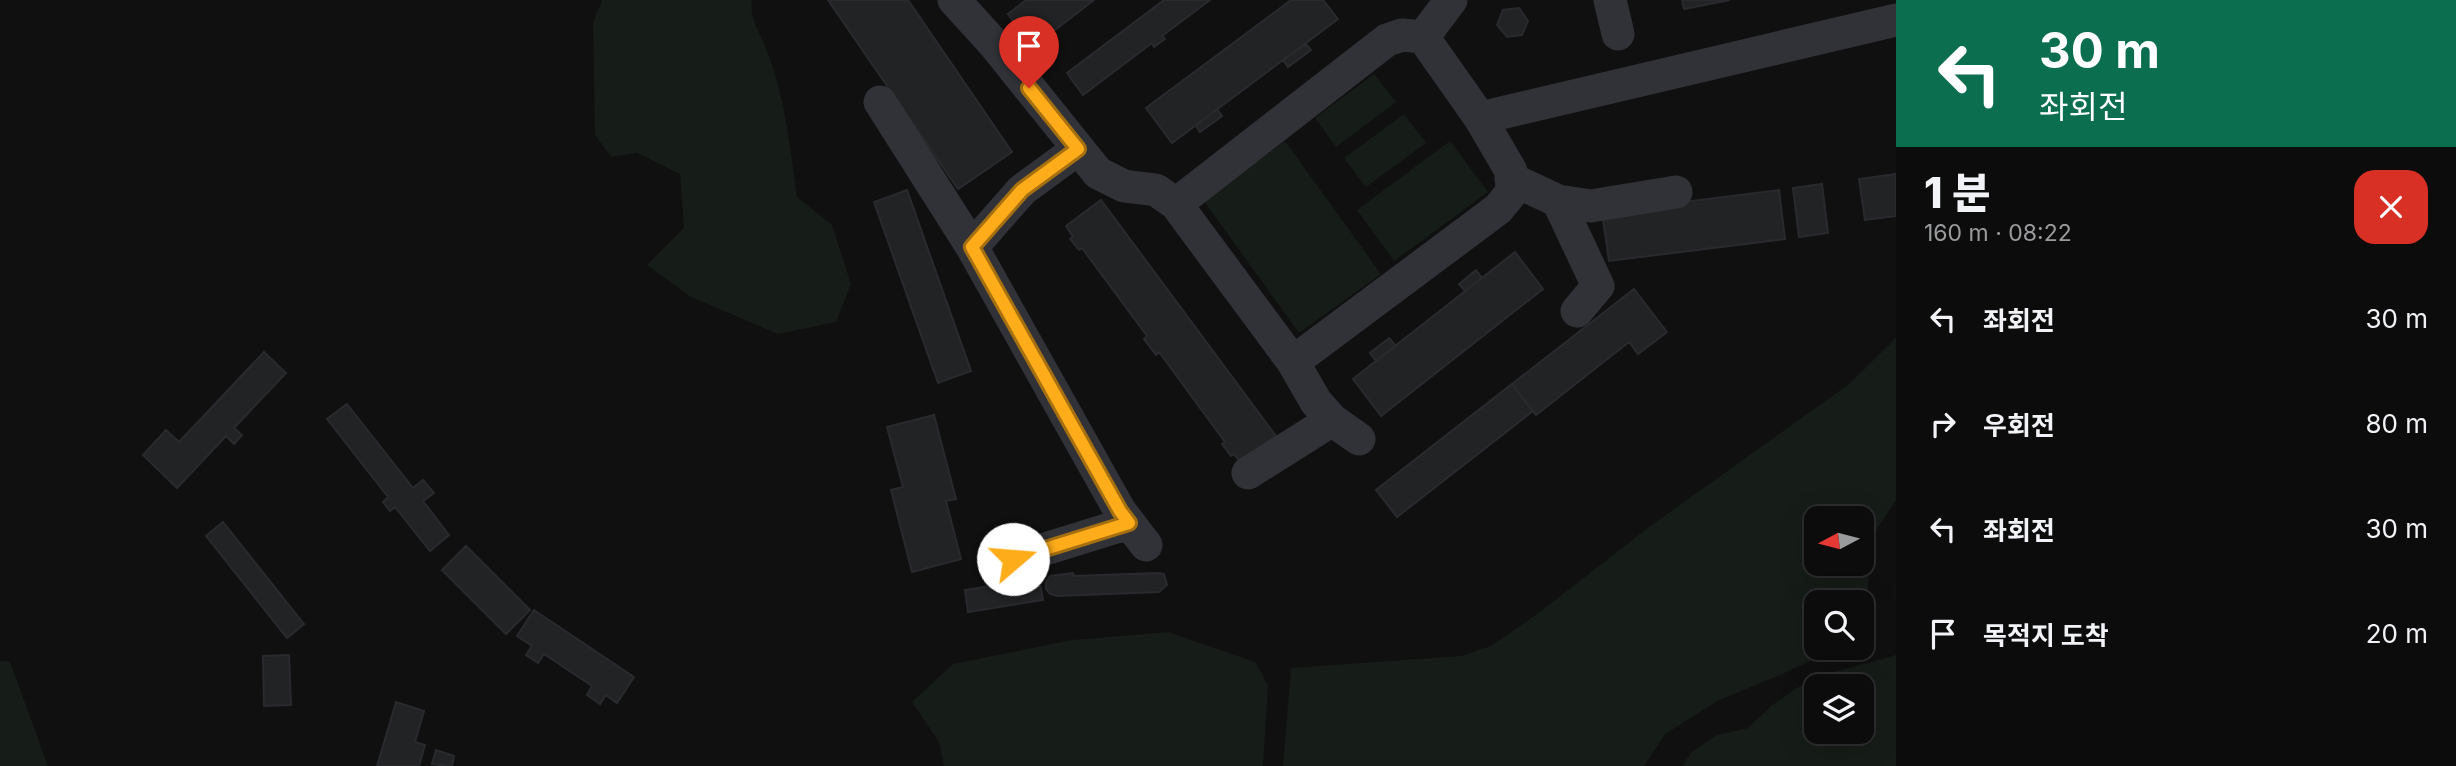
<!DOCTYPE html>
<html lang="ko">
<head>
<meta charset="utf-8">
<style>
	:root { --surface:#0c0c0d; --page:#151516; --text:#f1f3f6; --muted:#9a9b9d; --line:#2c2c2e }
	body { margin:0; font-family:Inter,"Noto Sans KR",sans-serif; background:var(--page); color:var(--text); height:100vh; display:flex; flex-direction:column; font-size:26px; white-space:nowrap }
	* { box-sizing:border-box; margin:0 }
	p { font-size:23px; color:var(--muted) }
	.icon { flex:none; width:38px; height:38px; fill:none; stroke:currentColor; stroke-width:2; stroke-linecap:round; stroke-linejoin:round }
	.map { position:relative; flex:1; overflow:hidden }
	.panel { display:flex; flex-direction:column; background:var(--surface); width:560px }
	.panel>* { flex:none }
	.guide { background:#0b6e4f; color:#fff; overflow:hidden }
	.needle { width:46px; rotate:263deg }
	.tools { position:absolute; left:1804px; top:506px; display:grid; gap:14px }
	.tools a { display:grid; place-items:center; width:70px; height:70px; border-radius:14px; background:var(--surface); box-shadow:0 7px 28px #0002,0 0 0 2px var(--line); font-size:35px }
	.pin { position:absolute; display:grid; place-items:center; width:60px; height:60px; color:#fff; margin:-72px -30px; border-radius:50% 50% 50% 0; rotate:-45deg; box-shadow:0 0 7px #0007 }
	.pin .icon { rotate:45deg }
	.me { position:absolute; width:77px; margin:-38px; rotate:72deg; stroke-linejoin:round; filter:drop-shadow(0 0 5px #0008) }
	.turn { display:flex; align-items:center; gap:24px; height:147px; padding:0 28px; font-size:32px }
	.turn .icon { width:91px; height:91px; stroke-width:2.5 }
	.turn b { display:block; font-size:49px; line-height:60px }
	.round { display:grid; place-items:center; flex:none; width:74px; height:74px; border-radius:21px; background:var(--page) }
	.head { display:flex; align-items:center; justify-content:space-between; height:119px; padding:0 28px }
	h1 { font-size:42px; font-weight:800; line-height:52px }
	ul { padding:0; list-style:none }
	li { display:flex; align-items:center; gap:21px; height:105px; padding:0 28px }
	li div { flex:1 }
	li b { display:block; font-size:26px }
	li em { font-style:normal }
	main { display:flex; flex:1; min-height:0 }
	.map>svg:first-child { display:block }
	.green { fill:#161c17; fill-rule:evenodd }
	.building { fill:#222325; stroke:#292a2e; stroke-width:2 }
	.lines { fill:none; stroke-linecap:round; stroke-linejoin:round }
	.minor { stroke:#303237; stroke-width:33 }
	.route-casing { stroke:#a67011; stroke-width:18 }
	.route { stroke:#ffac1a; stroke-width:12 }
</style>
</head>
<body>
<main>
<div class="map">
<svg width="1896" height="766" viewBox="0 0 1896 766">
	<rect width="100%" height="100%" fill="#101011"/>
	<path class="green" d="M602,0H752C749,16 759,32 765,46C785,94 790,146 797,197L832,225L851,284L836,322L778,334L691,297L647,265L684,228L680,174L637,153L611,157L595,135L593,23Z
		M1374,74L1396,102L1336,147L1315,118Z
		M1404,114L1426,143L1366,187L1344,158Z
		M1285,141L1381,274L1299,333L1204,201Z
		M1450,141L1488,192L1394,261L1357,210Z
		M1896,338V500L1877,529L1869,560L1868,593L1862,612V602H1816V648H1837L1836,649L1778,676L1719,700L1665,734L1644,766H1283L1291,668L1461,656L1491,646L1541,611L1649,527L1849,384ZM1816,518H1862V564H1816Z
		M1168,632L1255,662L1268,685L1263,766H944L939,742L912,702L953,664L1072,640Z
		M1896,655V766H1682L1692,752L1717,735L1748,728L1771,706L1797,688L1824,675ZM1816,686H1862V732H1816Z
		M0,661L10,662L48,766H0Z"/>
	<path class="building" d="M828,0H908L1012,152L958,189Z
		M1026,0H1094L1025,53L1008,29L1015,24L1008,14Z
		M1164,0H1210L1162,36L1165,39L1154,47L1152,43L1083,95L1067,73Z
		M1291,0H1323L1338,19L1172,143L1146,108Z
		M1682,0H1730L1684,9Z
		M1519,8L1528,21L1522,35L1507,37L1497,25L1503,10Z
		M1306,44L1311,50L1288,67L1283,60Z
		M1217,109L1222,116L1200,132L1196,126Z
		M1896,174V216L1865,220L1859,179Z
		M1822,184L1828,233L1799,237L1793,188Z
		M907,190L971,371L938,383L874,202Z
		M1779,190L1785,239L1609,261L1602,212Z
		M1101,200L1276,436L1240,462L1234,454L1231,456L1222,444L1225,442L1159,352L1156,355L1144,339L1147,336L1082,248L1079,250L1070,239L1073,237L1066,226Z
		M1515,252L1543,289L1381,416L1353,379Z
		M1476,270L1482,278L1465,291L1459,284Z
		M1634,289L1667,332L1638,354L1629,342L1536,415L1512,384Z
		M1389,338L1396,346L1376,361L1370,353Z
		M264,352L286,373L234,428L242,435L234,444L226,436L177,488L143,455L166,430L179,442Z
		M1512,384L1533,411L1397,517L1376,490Z
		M347,404L413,488L423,480L434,493L423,501L449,535L430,551L395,507L390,511L383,502L388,497L327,419Z
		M934,415L956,499L946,501L961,559L912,572L891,490L903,487L887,427Z
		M223,522L304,624L287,638L206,536Z
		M466,546L530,610L506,634L442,570Z
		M1073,573L1074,576L1158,573L1164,574L1167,585L1159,592L1057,596L1050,594L1046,589V582L1050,576Z
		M1039,578L1043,600L968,612L965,590Z
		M534,610L634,677L617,703L606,695L600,704L587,695L592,686L544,654L538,663L526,655L532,646L517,636Z
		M289,655L291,705L264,706L263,656Z
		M396,702L424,711L415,742L425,745L419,766H377Z
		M436,750L454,756L452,766L432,764Z"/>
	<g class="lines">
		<path class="minor" d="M954,0L995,45L1098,173L1124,186L1156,190L1176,204L1293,362L1498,209L1512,192L1511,171L1480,118L1423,37L1402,35L1387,40L1176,204
			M1610,0L1618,34
			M1423,37L1451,0
			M880,102L972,247L1120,511L1146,545
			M1480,118L1896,20
			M1511,179L1558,201L1591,206L1676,192
			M1558,201L1598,286L1577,311
			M972,247L1022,190L1078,149
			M1293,362L1316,402L1332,420L1359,439
			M1248,473L1332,420
			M1013,559L1129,523"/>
	</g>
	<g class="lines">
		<defs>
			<path id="route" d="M1013,559L1129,523L1120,511L972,247L1022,190L1078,149L1029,88"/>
		</defs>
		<use href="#route" class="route-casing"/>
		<use href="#route" class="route"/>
	</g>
</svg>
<div class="tools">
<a><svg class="needle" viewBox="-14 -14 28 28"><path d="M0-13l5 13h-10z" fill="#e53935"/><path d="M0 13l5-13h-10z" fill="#9a9b9d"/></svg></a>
<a><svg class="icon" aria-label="search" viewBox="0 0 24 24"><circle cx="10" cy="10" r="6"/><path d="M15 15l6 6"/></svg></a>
<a><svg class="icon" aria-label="layers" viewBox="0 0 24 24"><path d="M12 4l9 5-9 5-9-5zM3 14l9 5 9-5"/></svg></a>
</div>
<div class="pin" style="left:1029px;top:88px;background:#d93025"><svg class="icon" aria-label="arrive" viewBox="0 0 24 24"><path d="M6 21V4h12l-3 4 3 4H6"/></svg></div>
<svg class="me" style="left:1013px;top:559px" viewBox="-20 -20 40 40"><circle r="19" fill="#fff"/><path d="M0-13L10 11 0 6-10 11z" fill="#ffac1a"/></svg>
</div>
<section class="panel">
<div class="guide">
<div class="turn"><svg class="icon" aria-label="left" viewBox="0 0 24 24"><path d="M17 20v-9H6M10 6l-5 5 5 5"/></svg><div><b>30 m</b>좌회전</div></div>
</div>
<div class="head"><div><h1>1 분</h1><p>160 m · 08:22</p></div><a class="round" style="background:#d93025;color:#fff"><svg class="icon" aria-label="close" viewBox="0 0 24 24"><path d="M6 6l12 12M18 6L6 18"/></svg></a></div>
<ul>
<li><svg class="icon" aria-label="left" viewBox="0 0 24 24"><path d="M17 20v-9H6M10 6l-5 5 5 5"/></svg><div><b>좌회전</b></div><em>30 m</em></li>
<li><svg class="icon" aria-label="right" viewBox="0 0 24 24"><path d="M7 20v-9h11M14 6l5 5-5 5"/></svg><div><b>우회전</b></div><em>80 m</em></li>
<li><svg class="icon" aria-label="left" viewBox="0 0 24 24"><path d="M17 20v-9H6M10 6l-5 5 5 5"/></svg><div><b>좌회전</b></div><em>30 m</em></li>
<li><svg class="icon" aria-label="arrive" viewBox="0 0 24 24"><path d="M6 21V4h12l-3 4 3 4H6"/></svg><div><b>목적지 도착</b></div><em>20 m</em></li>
</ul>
</section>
</main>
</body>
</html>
